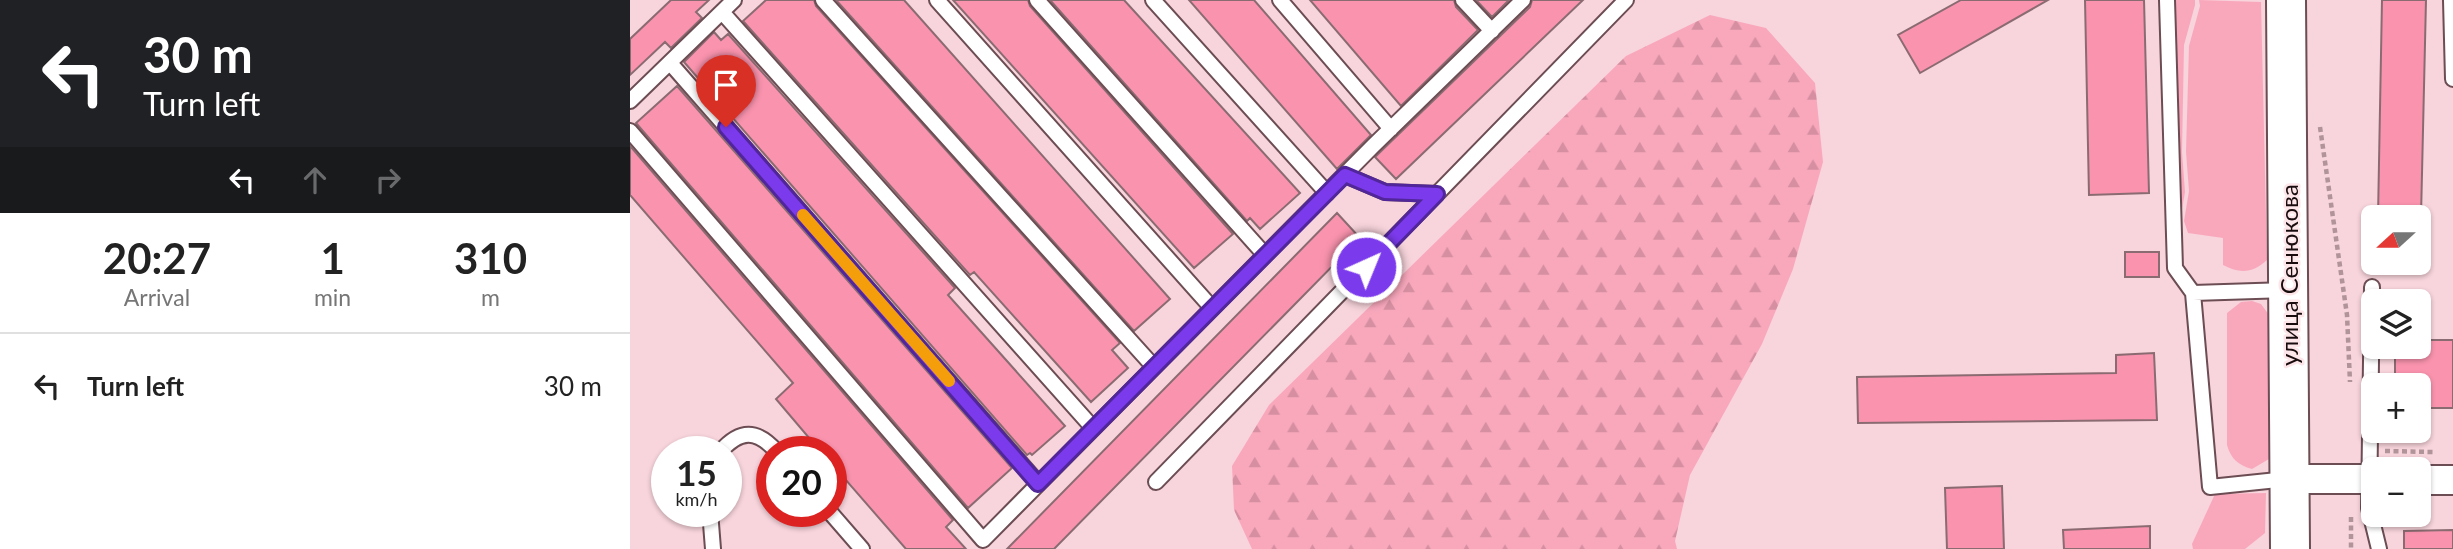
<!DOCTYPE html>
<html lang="en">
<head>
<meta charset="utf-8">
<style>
	:root { --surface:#fff; --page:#f6f6f6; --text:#222; --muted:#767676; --line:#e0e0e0 }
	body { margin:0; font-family:Lato,sans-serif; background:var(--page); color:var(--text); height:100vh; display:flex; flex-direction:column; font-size:26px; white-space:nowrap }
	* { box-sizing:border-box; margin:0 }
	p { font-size:23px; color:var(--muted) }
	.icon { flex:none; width:38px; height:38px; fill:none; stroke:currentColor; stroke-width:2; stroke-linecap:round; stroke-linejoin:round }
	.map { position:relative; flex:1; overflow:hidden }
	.sheet { display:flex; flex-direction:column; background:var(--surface); width:630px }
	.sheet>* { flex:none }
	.top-card { background:#202124; color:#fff; overflow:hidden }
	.needle { width:46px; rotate:249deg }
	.fabs { position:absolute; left:1731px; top:205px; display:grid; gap:14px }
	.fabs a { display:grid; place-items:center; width:70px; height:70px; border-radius:10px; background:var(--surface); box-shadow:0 2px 5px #0004; font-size:35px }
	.speed { position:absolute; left:21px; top:436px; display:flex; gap:14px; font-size:35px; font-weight:700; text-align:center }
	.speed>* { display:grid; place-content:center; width:91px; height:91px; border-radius:50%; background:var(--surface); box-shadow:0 2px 5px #0004; line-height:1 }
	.speed small { font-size:18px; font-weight:400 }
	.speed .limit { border:10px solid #d22; background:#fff; color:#111 }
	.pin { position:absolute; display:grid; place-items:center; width:60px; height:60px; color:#fff; margin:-72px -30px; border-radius:50% 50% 50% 0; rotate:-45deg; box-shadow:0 0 7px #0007 }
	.pin .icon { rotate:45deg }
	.me { position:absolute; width:77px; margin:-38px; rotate:44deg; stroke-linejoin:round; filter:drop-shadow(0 0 5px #0008) }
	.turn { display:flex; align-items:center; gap:24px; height:147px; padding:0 28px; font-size:32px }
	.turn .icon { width:91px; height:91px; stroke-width:2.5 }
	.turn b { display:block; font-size:49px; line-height:60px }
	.lanes { display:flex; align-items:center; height:66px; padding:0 28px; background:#0003; justify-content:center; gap:35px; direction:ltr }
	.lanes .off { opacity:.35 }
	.eta { display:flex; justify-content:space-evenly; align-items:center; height:119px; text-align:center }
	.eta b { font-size:42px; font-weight:700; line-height:49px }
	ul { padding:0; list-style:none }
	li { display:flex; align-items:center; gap:21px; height:105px; padding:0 28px; border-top:2px solid var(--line) }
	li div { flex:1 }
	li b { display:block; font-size:26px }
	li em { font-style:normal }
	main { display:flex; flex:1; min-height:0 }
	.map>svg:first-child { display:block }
	.green { fill:#f9a8bc }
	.forest { fill:url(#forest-firs) }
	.building { fill:#fa93ae; stroke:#8b6b72; stroke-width:2 }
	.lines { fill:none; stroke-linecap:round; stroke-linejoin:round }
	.service-casing { stroke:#6c4d54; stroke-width:18 }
	.minor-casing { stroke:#6c4d54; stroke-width:32 }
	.secondary-casing { stroke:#6c4d54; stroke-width:42 }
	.path { stroke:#b0949a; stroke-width:4.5; stroke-dasharray:5 3.5; stroke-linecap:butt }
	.service { stroke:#fff; stroke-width:14 }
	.minor { stroke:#fff; stroke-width:28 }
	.secondary { stroke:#fff; stroke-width:38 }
	.route-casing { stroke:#51269a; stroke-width:18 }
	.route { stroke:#7c3aed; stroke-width:12 }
	.slow { stroke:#f59e0b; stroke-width:12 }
	.labels { text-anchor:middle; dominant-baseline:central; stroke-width:5; stroke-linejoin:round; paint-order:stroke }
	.street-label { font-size:24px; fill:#180c0f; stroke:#fce6ea }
</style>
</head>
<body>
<main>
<section class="sheet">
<div class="top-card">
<div class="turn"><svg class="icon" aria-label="left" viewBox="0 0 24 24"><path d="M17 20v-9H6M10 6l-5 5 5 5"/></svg><div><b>30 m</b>Turn left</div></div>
<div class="lanes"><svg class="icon" aria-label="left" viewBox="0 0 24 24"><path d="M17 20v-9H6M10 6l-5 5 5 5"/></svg><svg class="icon off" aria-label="ahead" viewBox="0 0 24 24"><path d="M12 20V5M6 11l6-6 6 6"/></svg><svg class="icon off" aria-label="right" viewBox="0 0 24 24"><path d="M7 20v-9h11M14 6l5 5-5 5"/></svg></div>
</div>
<div class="eta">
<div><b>20:27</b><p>Arrival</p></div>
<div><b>1</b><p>min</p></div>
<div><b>310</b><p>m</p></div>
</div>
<ul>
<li><svg class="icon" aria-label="left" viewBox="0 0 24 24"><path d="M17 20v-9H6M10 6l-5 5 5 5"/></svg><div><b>Turn left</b></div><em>30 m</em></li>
</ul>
</section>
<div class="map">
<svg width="1823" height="549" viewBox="0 0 1823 549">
	<defs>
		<pattern id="forest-firs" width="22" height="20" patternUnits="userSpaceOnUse" patternTransform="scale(1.75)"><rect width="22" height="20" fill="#f9a8bc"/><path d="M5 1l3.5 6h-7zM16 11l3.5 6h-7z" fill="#d58fa0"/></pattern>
	</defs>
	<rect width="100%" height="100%" fill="#f8d4dc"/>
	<path class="green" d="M1544,0H1565V5L1554,45L1552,152L1555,192L1550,221Z
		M1569,0L1631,2L1637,260C1623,273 1610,274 1593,265V238L1558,233L1554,221L1559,191L1556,152L1559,46L1570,6Z
		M1622,301L1631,304L1639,315V459L1622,469C1608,465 1601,459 1597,445V313L1611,302Z
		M1636,493L1635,533L1615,549H1563L1562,544L1585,494Z"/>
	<path class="forest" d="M1080,15L1136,28L1185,83L1193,162L1163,269L1132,344L1060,475L1045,541L1047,549H622L604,510L602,466L639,405L996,56Z"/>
	<path class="building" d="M41,0H79L66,12L72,18L41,48L35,42L0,75V39Z
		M136,0H184L186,6L490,343L482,350L498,368L461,402L344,272L340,275L113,21Z
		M206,0H274L540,299L504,331Z
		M323,0H398L400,6L603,234L564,268Z
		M420,0H494L670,193L630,229L620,218L617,221Z
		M559,0H624L741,135L707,169Z
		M680,0H824L826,7L848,30L771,106Z
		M846,0H879L862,17Z
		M902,0H953L766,179L745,157L900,7Z
		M1331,0H1418L1290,73L1268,35Z
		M1455,0H1514L1519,193L1459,195Z
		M1752,0H1796L1791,217H1748Z
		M84,32L91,40L98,34L325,288L318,295L435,426L402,455L400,453L397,455L54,62Z
		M47,86L382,468L338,508L6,123Z
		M0,146L323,520L316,527L336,549H276L201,463V452H191L146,399L163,383L0,195Z
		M707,213L730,238L424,549H377Z
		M1495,252H1529V277H1495Z
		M1788,340H1823V408H1788V385H1765V346H1788Z
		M1524,353L1527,420L1228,423L1227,377L1486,373V355Z
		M1372,486L1374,549H1317L1315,488Z
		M1520,526V549H1434L1433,530Z
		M1823,530V549H1774V531Z"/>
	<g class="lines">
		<defs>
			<path id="service" d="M193,0L524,367
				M307,0L582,308
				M407,0L635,255
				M523,0L697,193
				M650,0L761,129
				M833,0L862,31
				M1537,0L1545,268L1563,293
				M1821,0L1823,79
				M92,12L463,428
				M41,64L408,483
				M0,101L104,0
				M0,131L353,540L743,146L893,0
				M715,175L755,192L807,194
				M1742,287L1739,508L1749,549
				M1657,290L1563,293L1580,487L1657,479
				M90,452C110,429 127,429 147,452
				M526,482L996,0
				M80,511L83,549
				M199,511L232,549"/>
			<path id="minor" d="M1659,479H1743
				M1788,480H1823"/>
			<path id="secondary" d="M1656,0L1660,549"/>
		</defs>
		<use href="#service" class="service-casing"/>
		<use href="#minor" class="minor-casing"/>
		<use href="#secondary" class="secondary-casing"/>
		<path class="path" d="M1690,127L1717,315L1720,382
			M1755,451L1803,452
			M1721,517V549"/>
		<use href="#service" class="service"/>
		<use href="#minor" class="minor"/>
		<use href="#secondary" class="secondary"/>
	</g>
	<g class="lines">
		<defs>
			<path id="route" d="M96,127L408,484L715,175L755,192L807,194L736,267"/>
		</defs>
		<use href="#route" class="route-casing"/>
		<use href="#route" class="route"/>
		<path class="slow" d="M173,215L319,381"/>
	</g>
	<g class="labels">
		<g class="street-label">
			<text transform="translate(1658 275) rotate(-90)">улица Сенюкова</text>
		</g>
	</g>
</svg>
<div class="fabs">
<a><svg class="needle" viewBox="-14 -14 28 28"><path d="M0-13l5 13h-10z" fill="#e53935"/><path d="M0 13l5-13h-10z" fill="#767676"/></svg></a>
<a><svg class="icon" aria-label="layers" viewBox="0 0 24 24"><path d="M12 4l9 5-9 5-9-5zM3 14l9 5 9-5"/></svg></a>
<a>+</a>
<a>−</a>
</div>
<div class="speed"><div>15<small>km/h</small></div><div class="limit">20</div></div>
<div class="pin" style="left:96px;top:127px;background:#d93025"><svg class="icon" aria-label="arrive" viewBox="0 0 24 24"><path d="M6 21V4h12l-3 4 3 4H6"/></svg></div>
<svg class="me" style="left:736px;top:267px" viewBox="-20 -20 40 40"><circle r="17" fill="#7c3aed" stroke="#fff" stroke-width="3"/><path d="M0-11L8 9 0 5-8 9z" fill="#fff"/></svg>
</div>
</main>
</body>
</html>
